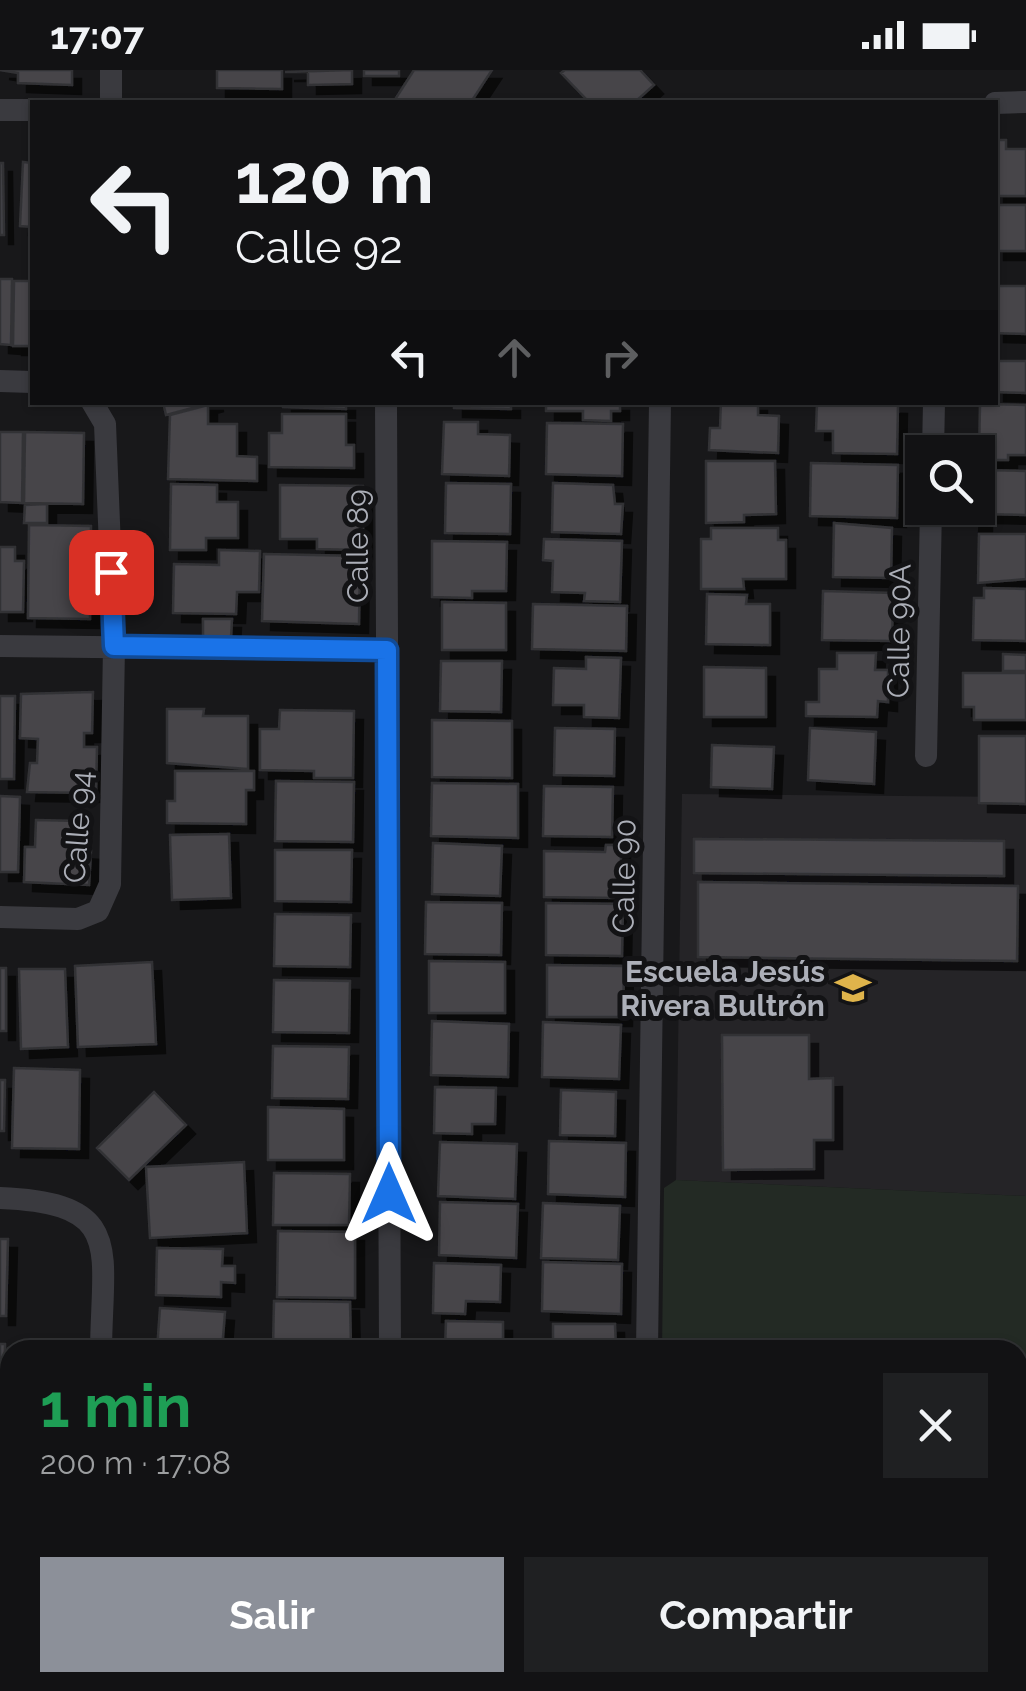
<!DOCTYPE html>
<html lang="es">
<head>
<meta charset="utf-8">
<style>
	:root { --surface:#121214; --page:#1f2022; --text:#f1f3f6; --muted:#9c9ea0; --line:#313234; --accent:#8c9099 }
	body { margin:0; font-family:Raleway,sans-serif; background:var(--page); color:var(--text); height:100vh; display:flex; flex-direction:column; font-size:38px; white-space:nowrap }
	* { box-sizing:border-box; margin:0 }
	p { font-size:32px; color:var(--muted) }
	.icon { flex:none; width:55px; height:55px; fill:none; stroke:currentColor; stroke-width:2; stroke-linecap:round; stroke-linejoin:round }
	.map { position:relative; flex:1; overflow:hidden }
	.side { position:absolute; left:0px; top:1270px; width:1028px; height:352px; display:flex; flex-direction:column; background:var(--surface); border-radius:30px 30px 0 0; box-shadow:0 2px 8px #0004,0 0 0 2px var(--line) }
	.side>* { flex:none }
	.hud { position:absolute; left:30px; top:30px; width:968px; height:305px; border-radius:0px; box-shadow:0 2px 8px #0004,0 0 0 2px var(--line); background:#121214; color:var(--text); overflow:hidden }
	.buttons { position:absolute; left:905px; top:365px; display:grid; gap:20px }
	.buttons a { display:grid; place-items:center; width:90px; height:90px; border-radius:0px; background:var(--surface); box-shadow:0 2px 8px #0004,0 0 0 2px var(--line); font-size:50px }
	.pin { position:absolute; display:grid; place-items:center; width:85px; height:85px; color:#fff; margin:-42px; border-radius:20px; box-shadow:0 5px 15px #0006 }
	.me { position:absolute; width:110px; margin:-55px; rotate:0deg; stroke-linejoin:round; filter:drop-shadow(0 0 8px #0008) }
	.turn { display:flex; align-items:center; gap:35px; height:210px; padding:0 40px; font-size:45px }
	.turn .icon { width:130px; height:130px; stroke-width:2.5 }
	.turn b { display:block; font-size:70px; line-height:85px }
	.lanes { display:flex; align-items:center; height:95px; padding:0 40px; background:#0003; justify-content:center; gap:50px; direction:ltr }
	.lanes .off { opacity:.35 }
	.round { display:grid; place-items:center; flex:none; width:105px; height:105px; border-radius:0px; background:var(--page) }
	.headline { display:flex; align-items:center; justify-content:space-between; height:170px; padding:0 40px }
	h1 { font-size:60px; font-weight:700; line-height:75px; color:#1e9e55 }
	.action { display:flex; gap:20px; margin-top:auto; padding:20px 40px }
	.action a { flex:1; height:115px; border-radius:0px; background:var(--accent); color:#fff; font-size:40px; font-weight:700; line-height:115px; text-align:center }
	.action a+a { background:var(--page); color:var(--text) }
	.status { display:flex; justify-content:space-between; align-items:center; height:70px; padding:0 50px; background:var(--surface); direction:ltr }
	.status svg { height:28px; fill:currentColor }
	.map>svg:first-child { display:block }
	.built { fill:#252427 }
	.green { fill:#232a24 }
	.building { fill:#46454a; stroke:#333336; stroke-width:2.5; filter:url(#shadow) }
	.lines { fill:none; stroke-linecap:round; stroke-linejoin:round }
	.lane { stroke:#3a3a3f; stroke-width:11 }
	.street { stroke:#3a3a3f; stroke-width:22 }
	.route-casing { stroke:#114b97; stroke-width:25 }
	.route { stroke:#1a73e8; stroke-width:18 }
	.labels { text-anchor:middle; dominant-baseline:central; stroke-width:10; stroke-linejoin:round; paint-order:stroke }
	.street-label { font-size:30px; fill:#acafb8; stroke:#131315 }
	.poi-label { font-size:30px; font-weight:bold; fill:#acafb8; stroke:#131315; text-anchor:end }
</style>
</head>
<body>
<div class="status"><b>17:07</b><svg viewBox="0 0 49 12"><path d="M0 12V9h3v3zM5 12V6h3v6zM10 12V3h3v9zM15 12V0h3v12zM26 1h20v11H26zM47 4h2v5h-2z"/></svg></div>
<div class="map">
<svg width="1026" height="1621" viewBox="0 0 1026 1621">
	<defs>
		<filter id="shadow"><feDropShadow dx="9" dy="9" stdDeviation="0" flood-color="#0009"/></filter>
	</defs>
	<rect width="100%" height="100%" fill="#18181a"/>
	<path class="built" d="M682,724L1026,727V1126L676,1110Z"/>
	<path class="green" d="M676,1110L1026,1126V1433H1018V1280H662L664,1118Z"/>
	<path class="building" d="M0,0H72V15L18,13V3Z
		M217,0H282V19L217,18Z
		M352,0V14L308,15V2H285Z
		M364,0H399V6H364Z
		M414,0H492L471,32H402L396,28Z
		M565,0H640L654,15L635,32H589L561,3Z
		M995,70H1006V79H1026V126H995Z
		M23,92L32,93V157L20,156Z
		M0,93H3L4,165H0Z
		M995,135H1026V181H995Z
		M0,209H12L11,275L0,274Z
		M14,211H32V276H13Z
		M995,216H1026V264L995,263Z
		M995,291H1026V323L995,322Z
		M163,332H215L166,345Z
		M283,332H346V339L283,337Z
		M454,332H511V339L454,338Z
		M546,332H620V341H611V351L583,350V341H546Z
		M721,332H758V345L779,346L778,383L709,380L710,358H720Z
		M817,333L898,335L897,384L833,383V361H816Z
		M980,334L1026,335V385H1008V390H979Z
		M208,335V354H237V386L257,387V411L168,409L170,345Z
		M282,344H346V375H354V398L269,397V363H282Z
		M444,352H478V364L510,365L509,406L442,404Z
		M547,353L623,354L622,406L546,404Z
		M0,362H23L22,433L0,432Z
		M25,362L84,363L83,434L24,433Z
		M706,391H775L776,444L744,445V452L706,453Z
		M811,393L898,395L897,448L810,446Z
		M978,400L1026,401V445L983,444V454H970L971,438H978Z
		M446,413L511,414L510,464L445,463Z
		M553,413L613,415L615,434H623L621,464L552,462Z
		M171,414L217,415V432H238V468H206V480H170Z
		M280,415L363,416V480L317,479V469H280Z
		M47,434V453H24L25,435Z
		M834,453L892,458L891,508L833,507Z
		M29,455L91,456L90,549L28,548Z
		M711,458H778V470H786V509H743L744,519H701V469H711Z
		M979,464H1026V509L978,513Z
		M544,469L622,471L620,532L584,531L585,523L552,522L553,491L543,490Z
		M432,471L507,472L506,521H472V528L432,527Z
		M0,477H15V491H24L23,542H0Z
		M219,480L260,481L259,522H237L236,544L173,543L174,494L219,495Z
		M264,484L360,486L359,554L262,551Z
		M984,518L1026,519V571L973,570L974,528H984Z
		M823,521L893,523L892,571L822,570Z
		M707,524L747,525L746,534H770V575L706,574Z
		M442,532L506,533V580H442Z
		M533,534L627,536L626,581L532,579Z
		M203,549H232L231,568L203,567Z
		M837,583H876L875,600H888V632L878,631L877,647L806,646V632H819V599H837Z
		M1003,584L1026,585V601H1003Z
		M586,587L621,588L619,648L584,647V635H553L554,598L586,599Z
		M441,591H502L501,642L440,641Z
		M704,597L766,598V647H704Z
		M963,603H1026V650H974V637H963Z
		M93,622L92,663H84V677H97L96,723L27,722L30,693H37L38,669L20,668L21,624Z
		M0,626H15L14,709H0Z
		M167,639H204L203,646H248V699L167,693Z
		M280,640L354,641L353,708H314V701L260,700V659H279Z
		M432,650L512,651V708L432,707Z
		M555,658L615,659L614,706L554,705Z
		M810,658L876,662L874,714L808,710Z
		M979,666H1026V734L979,733Z
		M712,675L774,677L772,719L711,717Z
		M175,701H254V720H246V754L167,753V731H175Z
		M276,711L354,712L353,772L275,771Z
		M432,713L518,714V768L431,766Z
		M544,716L613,717L612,767L543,766Z
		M0,726L20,727L18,802H0Z
		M36,750L78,751L77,780L91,781L89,815L24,812L25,777H35Z
		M229,764L231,828L172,830L170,765Z
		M694,769L1004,771V806L694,803Z
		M433,773L502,776L500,826L432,824Z
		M606,775H621V828L544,827V781L605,782Z
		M275,780H352L351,832L275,831Z
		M698,812L1018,816L1017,891L698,887Z
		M426,832L502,833L501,885L425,884Z
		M546,833L623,834L622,886L546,885Z
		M275,844L351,845L350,897L274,896Z
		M429,891L505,892V943H429Z
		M152,892L156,974L78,977L75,896Z
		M547,895L624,896L623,947H547Z
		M0,898H6V961H0Z
		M19,899H65L68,977L21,979Z
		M274,910L350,911L349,963L273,962Z
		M432,951L509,954L508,1007L431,1005Z
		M543,952L621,955L619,1009L542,1007Z
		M722,965H809V1009L833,1008V1070H814V1099L723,1100Z
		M273,976L349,977L348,1029L272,1028Z
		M14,998L80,1000L79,1079L12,1078Z
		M0,1010H5L4,1061H0Z
		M435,1017L496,1018L495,1054H472V1064L434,1063Z
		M561,1020L616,1022L615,1066L560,1065Z
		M154,1022L186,1055L129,1110L97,1078Z
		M268,1037L344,1039V1090H268Z
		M549,1071L626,1073L625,1127L548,1124Z
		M440,1072L517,1074L515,1129L438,1126Z
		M244,1092L247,1163L150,1168L146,1097Z
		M274,1103L350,1104L349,1155H273Z
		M440,1132L518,1134L516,1188L439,1185Z
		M543,1133L620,1136L618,1190L541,1188Z
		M278,1161L355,1162V1228L277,1227Z
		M0,1169H8L6,1246H0Z
		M157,1178L223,1179L222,1196H235V1213L221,1212V1227L156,1225Z
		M543,1192L622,1194L621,1244L542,1241Z
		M434,1193L501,1195L500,1232L466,1231L465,1244L433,1243Z
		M274,1231L350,1232L351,1280H273Z
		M160,1238L225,1242L222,1280H157Z
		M446,1251L503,1252V1280H445Z
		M553,1254H615L616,1280H553Z
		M0,1274H5L4,1356H0Z
		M0,1438H6L4,1506H0Z
		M1018,1501H1026V1621H983L984,1612H1018Z
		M0,1588L9,1589L8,1618H0Z
		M153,1612H216L215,1621H153Z
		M261,1612H341V1621H261Z
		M501,1612H721L726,1621H496Z
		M755,1612H804V1621H755Z
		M928,1612V1621H885L881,1613Z"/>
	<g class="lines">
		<path class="lane" d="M1018,1475L1026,1477"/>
		<path class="street" d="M111,32V0
			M995,33L1026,32
			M0,40H32
			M0,311L32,312
			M386,332L390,1280
			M933,382L934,332
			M0,576L387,580
			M926,686L931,438
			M0,847L78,849L98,841L110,814L114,576L105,354L92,332
			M0,1128C125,1133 102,1178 101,1280
			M647,1280L660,332
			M0,1403H10
			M94,1621L97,1612
			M385,1621V1612"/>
	</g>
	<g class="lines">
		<defs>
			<path id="route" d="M111,502L114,576L387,580L389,1124"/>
		</defs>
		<use href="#route" class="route-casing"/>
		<use href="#route" class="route"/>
	</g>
	<defs>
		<symbol id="school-bare" viewBox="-9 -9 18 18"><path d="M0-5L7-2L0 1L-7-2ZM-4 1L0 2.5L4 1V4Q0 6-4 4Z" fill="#dfb44b" stroke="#131315" stroke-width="2.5" paint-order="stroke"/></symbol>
	</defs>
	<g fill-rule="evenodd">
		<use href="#school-bare" x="828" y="893" width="50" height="50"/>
	</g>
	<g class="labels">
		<g class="street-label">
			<text transform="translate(357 476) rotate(-90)">Calle 89</text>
			<text transform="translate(899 561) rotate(-89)">Calle 90A</text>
			<text transform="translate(78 757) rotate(-86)">Calle 94</text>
			<text transform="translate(624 806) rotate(-89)">Calle 90</text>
		</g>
		<g class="poi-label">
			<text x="825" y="901">Escuela Jesús<tspan x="825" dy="34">Rivera Bultrón</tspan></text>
		</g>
	</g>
</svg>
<div class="buttons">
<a><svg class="icon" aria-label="search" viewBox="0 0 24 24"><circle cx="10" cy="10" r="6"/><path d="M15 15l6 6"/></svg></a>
</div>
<div class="pin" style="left:111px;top:502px;background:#d93025"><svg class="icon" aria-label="arrive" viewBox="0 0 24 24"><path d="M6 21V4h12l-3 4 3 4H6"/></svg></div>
<svg class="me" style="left:389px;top:1124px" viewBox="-20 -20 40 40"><path d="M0-17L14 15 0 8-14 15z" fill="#1a73e8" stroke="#fff" stroke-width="4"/></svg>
<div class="hud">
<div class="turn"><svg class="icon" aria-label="left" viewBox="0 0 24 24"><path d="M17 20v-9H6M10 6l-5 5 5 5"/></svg><div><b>120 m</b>Calle 92</div></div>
<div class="lanes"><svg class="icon" aria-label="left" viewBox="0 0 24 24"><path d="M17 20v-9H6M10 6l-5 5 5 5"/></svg><svg class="icon off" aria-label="ahead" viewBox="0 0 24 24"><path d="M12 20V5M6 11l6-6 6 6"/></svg><svg class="icon off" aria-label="right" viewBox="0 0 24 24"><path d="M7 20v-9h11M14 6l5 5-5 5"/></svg></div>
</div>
<section class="side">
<div class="headline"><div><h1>1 min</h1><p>200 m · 17:08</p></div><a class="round"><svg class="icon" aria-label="close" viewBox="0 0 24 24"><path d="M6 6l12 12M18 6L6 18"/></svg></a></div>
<div class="action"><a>Salir</a><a>Compartir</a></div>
</section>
</div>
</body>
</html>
